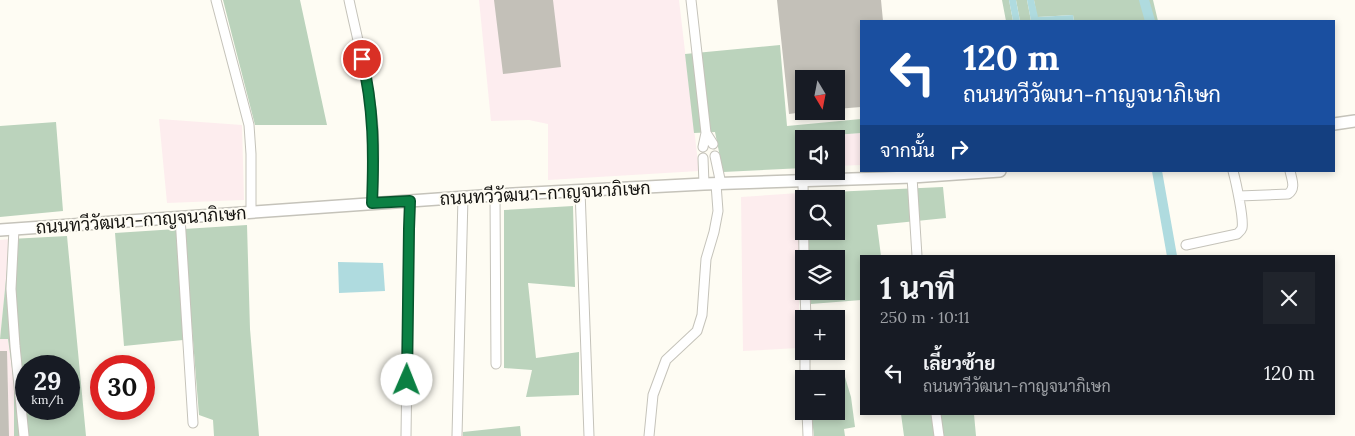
<!DOCTYPE html>
<html lang="th">
<head>
<meta charset="utf-8">
<style>
	:root { --surface:#171b24; --page:#20242c; --text:#f1f3f6; --muted:#9ea1a6 }
	body { margin:0; font-family:Lora,Sarabun,serif; background:var(--page); color:var(--text); height:100vh; display:flex; flex-direction:column; font-size:19px; white-space:nowrap }
	* { box-sizing:border-box; margin:0 }
	p { font-size:16px; color:var(--muted) }
	.icon { flex:none; width:28px; height:28px; fill:none; stroke:currentColor; stroke-width:2; stroke-linecap:round; stroke-linejoin:round }
	.map { position:relative; flex:1; overflow:hidden }
	.side { position:absolute; left:860px; top:255px; width:475px; height:160px; display:flex; flex-direction:column; background:var(--surface); border-radius:0px; box-shadow:0 2px 8px #0003 }
	.side>* { flex:none }
	.banner { position:absolute; left:860px; top:20px; width:475px; height:152px; border-radius:0px; box-shadow:0 2px 8px #0003; background:#1a4fa0; color:#fff; overflow:hidden }
	.needle { width:32px; rotate:170deg }
	.controls { position:absolute; left:795px; top:70px; display:grid; gap:10px }
	.controls a { display:grid; place-items:center; width:50px; height:50px; border-radius:0px; background:var(--surface); box-shadow:0 2px 8px #0003; font-size:25px }
	.speed { position:absolute; left:15px; top:355px; display:flex; gap:10px; font-size:25px; font-weight:700; text-align:center }
	.speed>* { display:grid; place-content:center; width:65px; height:65px; border-radius:50%; background:var(--surface); box-shadow:0 2px 8px #0003; line-height:1 }
	.speed small { font-size:12px; font-weight:400 }
	.speed .limit { border:8px solid #d22; background:#fff; color:#111 }
	.pin { position:absolute; display:grid; place-items:center; width:42px; height:42px; color:#fff; margin:-21px; border:2px solid #fff; border-radius:50%; box-shadow:0 1px 5px #0007 }
	.me { position:absolute; width:55px; margin:-28px; rotate:1deg; stroke-linejoin:round; filter:drop-shadow(0 0 4px #0008) }
	.turn { display:flex; align-items:center; gap:18px; height:105px; padding:0 20px; font-size:22px }
	.turn .icon { width:65px; height:65px; stroke-width:2.5 }
	.turn b { display:block; font-size:35px; line-height:42px }
	.then { display:flex; align-items:center; height:48px; padding:0 20px; background:#0003; gap:10px; font-size:19px }
	.round { display:grid; place-items:center; flex:none; width:52px; height:52px; border-radius:0px; background:var(--page) }
	.headline { display:flex; align-items:center; justify-content:space-between; height:85px; padding:0 20px }
	h1 { font-size:30px; font-weight:700; line-height:38px }
	ul { padding:0; list-style:none }
	li { display:flex; align-items:center; gap:15px; height:65px; padding:0 20px }
	li div { flex:1 }
	li b { display:block; font-size:19px }
	li em { font-style:normal }
	.map>svg:first-child { display:block }
	.commercial { fill:#fdedef }
	.industrial { fill:#fdedee }
	.green { fill:#bbd3bc; fill-rule:evenodd }
	.water { fill:#afdbdf }
	.lines { fill:none; stroke-linecap:round; stroke-linejoin:round }
	.canal { stroke:#afdbdf; stroke-width:10 }
	.building { fill:#c3c0b8 }
	.minor-casing { stroke:#c5c3ba; stroke-width:11 }
	.tertiary-casing { stroke:#c5c3ba; stroke-width:14 }
	.minor { stroke:#fff; stroke-width:9 }
	.tertiary { stroke:#fff; stroke-width:11 }
	.route-casing { stroke:#07532c; stroke-width:12 }
	.route { stroke:#0b8043; stroke-width:9 }
	.labels { text-anchor:middle; dominant-baseline:central; stroke-width:4; stroke-linejoin:round; paint-order:stroke }
	.street-label { font-size:18px; fill:#161512; stroke:#fefcf3 }
</style>
</head>
<body>
<div class="map">
<svg width="1355" height="436" viewBox="0 0 1355 436">
	<rect width="100%" height="100%" fill="#fefcf3"/>
	<path class="commercial" d="M479,0H679L699,171L548,180V124L529,120L491,121Z
		M861,133V165L836,166V139H808V137Z"/>
	<path class="industrial" d="M159,119L242,125L244,200L167,203Z
		M799,193V348L743,351L741,197Z
		M10,239L0,339H8L14,383V436H0V240Z"/>
	<path class="green" d="M223,0H300L327,125H255Z
		M1002,0H1009L1013,21H1006Z
		M1016,0H1027L1031,21H1020Z
		M1034,0H1153L1158,21H1074L1073,15L1037,17Z
		M780,45L787,126L861,119V133L808,137V139H804V168L723,172L715,132L694,133L685,54Z
		M56,122L63,211L0,217V126Z
		M943,187L946,218L877,225L881,256H861V300L811,304L810,291H836V259H809L808,231H836V199H809V193Z
		M573,206L575,287L528,283L536,358L579,352V395L526,397L532,370L504,368V210Z
		M247,225L250,329L259,436H214L213,420L199,415L184,229Z
		M176,229L183,340L124,346L115,233Z
		M67,236L86,436H14V383L8,339H0L10,239ZM26,366H69V409H26Z
		M845,377L851,397L855,427L844,429L845,436H814L811,411H836V379H825Z
		M901,414H974L976,436H904Z
		M520,426L521,436H463V432Z"/>
	<path class="water" d="M1009,0H1016L1020,21H1013Z
		M1027,0H1034L1038,17L1073,15L1074,21H1031Z
		M338,262L383,263L385,291L339,293Z"/>
	<g class="lines">
		<path class="canal" d="M1144,0L1150,21
			M1157,171L1172,256"/>
	</g>
	<path class="building" d="M494,0H553L561,67L503,74Z
		M777,0H881L883,21H861V107L836,109V79H804V112L789,114Z
		M0,351H7L9,436H0Z"/>
	<g class="lines">
		<defs>
			<path id="minor" d="M216,0L249,125L251,154V212
				M349,0C358,42 369,83 373,126C375,151 373,178 372,203
				M691,0L706,133L703,147
				M706,133L713,144
				M715,156L721,184
				M703,158L704,184
				M912,177L917,256
				M803,181L804,259
				M580,190L589,436
				M495,195L496,364
				M1239,196L1288,194C1296,189 1292,180 1290,171
				M180,217L193,423
				M14,229L11,289L15,346L24,436
				M1186,245L1237,234C1239,232 1241,231 1242,228C1244,219 1236,182 1233,171
				M805,291L806,319
				M805,351V379
				M807,411L808,436
				M936,414L939,436
				M406,436L409,229L410,201
				M457,436L463,197
				M649,436L653,395L666,360L697,331L702,315L706,259L714,232L718,211L716,184"/>
			<path id="tertiary" d="M1334,124L1355,121
				M0,230L495,195L704,184L912,177L1000,171"/>
		</defs>
		<use href="#minor" class="minor-casing"/>
		<use href="#tertiary" class="tertiary-casing"/>
		<use href="#minor" class="minor"/>
		<use href="#tertiary" class="tertiary"/>
	</g>
	<g class="lines">
		<defs>
			<path id="route" d="M362,59C374,107 374,155 372,203L410,201L409,229L407,380"/>
		</defs>
		<use href="#route" class="route-casing"/>
		<use href="#route" class="route"/>
	</g>
	<g class="labels">
		<g class="street-label">
			<text transform="translate(545 193) rotate(-3)">ถนนทวีวัฒนา-กาญจนาภิเษก</text>
			<text transform="translate(141 220) rotate(-4)">ถนนทวีวัฒนา-กาญจนาภิเษก</text>
		</g>
	</g>
</svg>
<div class="controls">
<a><svg class="needle" viewBox="-14 -14 28 28"><path d="M0-13l5 13h-10z" fill="#e53935"/><path d="M0 13l5-13h-10z" fill="#9ea1a6"/></svg></a>
<a><svg class="icon" aria-label="sound" viewBox="0 0 24 24"><path d="M4 9h4l5-4v14l-5-4H4zM17 9q2 3 0 6"/></svg></a>
<a><svg class="icon" aria-label="search" viewBox="0 0 24 24"><circle cx="10" cy="10" r="6"/><path d="M15 15l6 6"/></svg></a>
<a><svg class="icon" aria-label="layers" viewBox="0 0 24 24"><path d="M12 4l9 5-9 5-9-5zM3 14l9 5 9-5"/></svg></a>
<a>+</a>
<a>−</a>
</div>
<div class="speed"><div>29<small>km/h</small></div><div class="limit">30</div></div>
<div class="pin" style="left:362px;top:59px;background:#d93025"><svg class="icon" aria-label="arrive" viewBox="0 0 24 24"><path d="M6 21V4h12l-3 4 3 4H6"/></svg></div>
<svg class="me" style="left:407px;top:380px" viewBox="-20 -20 40 40"><circle r="19" fill="#fff"/><path d="M0-13L10 11 0 6-10 11z" fill="#0b8043"/></svg>
<div class="banner">
<div class="turn"><svg class="icon" aria-label="left" viewBox="0 0 24 24"><path d="M17 20v-9H6M10 6l-5 5 5 5"/></svg><div><b>120 m</b>ถนนทวีวัฒนา-กาญจนาภิเษก</div></div>
<div class="then">จากนั้น<svg class="icon" aria-label="right" viewBox="0 0 24 24"><path d="M7 20v-9h11M14 6l5 5-5 5"/></svg></div>
</div>
<section class="side">
<div class="headline"><div><h1>1 นาที</h1><p>250 m · 10:11</p></div><a class="round"><svg class="icon" aria-label="close" viewBox="0 0 24 24"><path d="M6 6l12 12M18 6L6 18"/></svg></a></div>
<ul>
<li><svg class="icon" aria-label="left" viewBox="0 0 24 24"><path d="M17 20v-9H6M10 6l-5 5 5 5"/></svg><div><b>เลี้ยวซ้าย</b><p>ถนนทวีวัฒนา-กาญจนาภิเษก</p></div><em>120 m</em></li>
</ul>
</section>
</div>
</body>
</html>
